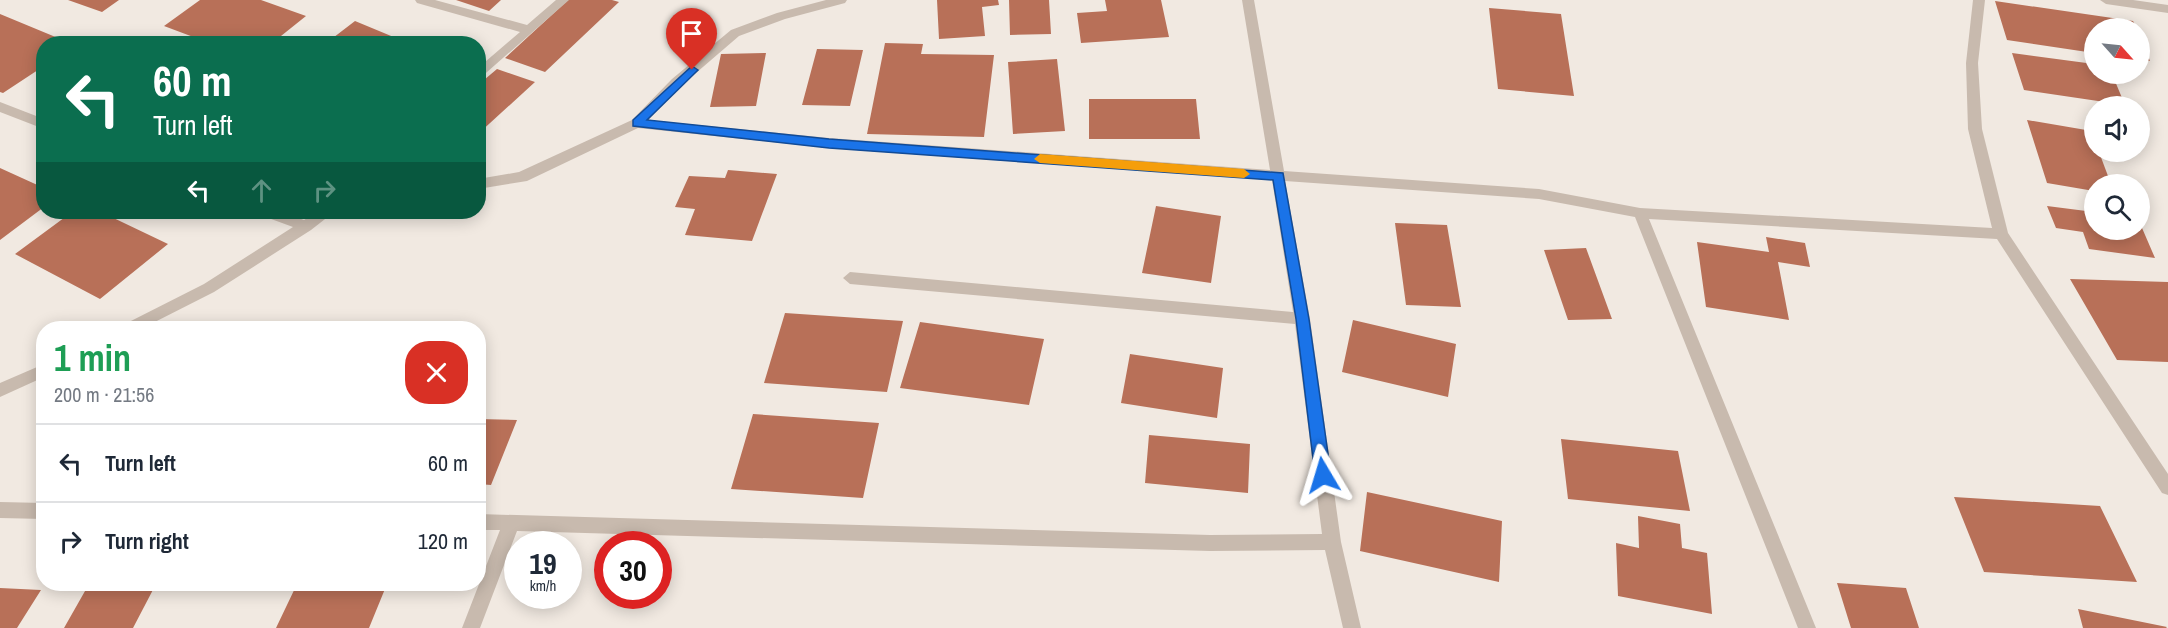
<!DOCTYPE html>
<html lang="en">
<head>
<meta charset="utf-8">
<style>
	:root { --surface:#fff; --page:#f2f2f3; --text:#1f2937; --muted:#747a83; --line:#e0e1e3 }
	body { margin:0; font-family:"Archivo Narrow",sans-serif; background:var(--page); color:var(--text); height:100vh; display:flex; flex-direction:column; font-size:22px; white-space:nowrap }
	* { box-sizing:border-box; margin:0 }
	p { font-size:20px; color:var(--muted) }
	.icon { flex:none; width:33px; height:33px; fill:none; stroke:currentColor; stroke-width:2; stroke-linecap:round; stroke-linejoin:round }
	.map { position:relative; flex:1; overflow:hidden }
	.sheet { position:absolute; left:36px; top:321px; width:450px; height:270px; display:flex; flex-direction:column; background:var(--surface); border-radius:24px; box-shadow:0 3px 15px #0003 }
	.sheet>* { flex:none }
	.banner { position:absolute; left:36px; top:36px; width:450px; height:183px; border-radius:24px; box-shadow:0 3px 15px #0003; background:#0b6e4f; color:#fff; overflow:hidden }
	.needle { width:39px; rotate:117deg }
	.buttons { position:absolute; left:2084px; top:18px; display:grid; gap:12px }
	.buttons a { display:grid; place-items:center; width:66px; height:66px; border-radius:50%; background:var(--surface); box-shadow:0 3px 15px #0003; font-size:30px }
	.speed { position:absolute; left:504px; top:531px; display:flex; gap:12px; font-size:30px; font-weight:700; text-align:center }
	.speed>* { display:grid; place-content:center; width:78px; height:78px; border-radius:50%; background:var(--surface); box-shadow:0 3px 15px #0003; line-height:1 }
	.speed small { font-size:15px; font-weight:400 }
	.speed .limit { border:9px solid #d22; background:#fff; color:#111 }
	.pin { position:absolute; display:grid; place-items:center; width:51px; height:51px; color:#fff; margin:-62px -26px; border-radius:50% 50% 50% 0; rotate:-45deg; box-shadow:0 0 6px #0007 }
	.pin .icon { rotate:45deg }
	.me { position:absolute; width:66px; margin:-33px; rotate:353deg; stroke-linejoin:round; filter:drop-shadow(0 0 4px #0008) }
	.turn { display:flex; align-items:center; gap:21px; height:126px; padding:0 18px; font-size:27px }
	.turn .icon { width:78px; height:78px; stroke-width:2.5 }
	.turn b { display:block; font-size:42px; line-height:51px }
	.lanes { display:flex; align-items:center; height:57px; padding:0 18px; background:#0003; justify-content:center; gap:30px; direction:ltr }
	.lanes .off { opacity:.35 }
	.round { display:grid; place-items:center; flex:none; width:63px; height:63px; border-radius:24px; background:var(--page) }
	.summary { display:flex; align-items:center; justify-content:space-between; height:102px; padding:0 18px }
	h1 { font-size:36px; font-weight:800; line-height:45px; color:#1e9e55 }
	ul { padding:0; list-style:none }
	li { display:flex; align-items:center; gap:18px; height:78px; padding:0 18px; border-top:2px solid var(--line) }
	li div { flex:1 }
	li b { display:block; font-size:22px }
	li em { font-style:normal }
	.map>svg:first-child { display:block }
	.building { fill:#b87058 }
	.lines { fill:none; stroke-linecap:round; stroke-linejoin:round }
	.street { fill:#c8baae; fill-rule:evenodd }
	.route { fill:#1a73e8; stroke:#114b97; stroke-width:1.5 }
	.slow { fill:#f59e0b }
</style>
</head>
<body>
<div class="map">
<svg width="2168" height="628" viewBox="0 0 2168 628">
	<rect width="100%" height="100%" fill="#f1e9e1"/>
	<path class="building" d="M68,0H119L102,12Z
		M200,0H261L306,16L271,44H212L164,26Z
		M456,0H501L489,11Z
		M568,0H612L619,2L545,72L505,58Z
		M937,0H998L999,5L982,7L985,36L939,39Z
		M1009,0H1049L1051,34L1010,35Z
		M1105,0H1161L1169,37L1081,43L1077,13L1107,11Z
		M1995,1L2133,21L2137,28H2094V53L2007,40Z
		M1489,8L1561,14L1574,96L1498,89Z
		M0,14L70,43L44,44V66L3,93L0,92Z
		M355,21L408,43V44H325Z
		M2139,34L2150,61L2139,59Z
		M885,43L923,44L921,54L994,55L984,137L867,134Z
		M817,49L863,50L850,106L802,105Z
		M766,53L756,106L710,107L721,54Z
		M2012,53L2094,64V74H2112L2125,105L2024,90Z
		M1057,59L1065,131L1013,134L1008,62Z
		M497,69L535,82L478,134V85Z
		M1089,99H1196L1200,139H1089Z
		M2027,120L2092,131L2094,152H2099L2111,184H2094V191L2047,183Z
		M0,168L44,188V207L0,240Z
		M728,170L777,174L752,241L685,235L695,209L675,207L689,176L725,178Z
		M1156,206L1221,216L1211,283L1142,273Z
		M2047,206L2094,212V230H2139V221L2155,258L2089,249L2083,232L2056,228Z
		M72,212H101L168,244L100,299L15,254Z
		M1395,223L1447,225L1461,307L1406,305Z
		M1766,237L1805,243L1810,267L1778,262L1789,320L1706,307L1697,242L1769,252Z
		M1586,248L1612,319L1568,320L1544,250Z
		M2070,279L2168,282V362L2117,360Z
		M785,313L903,321L887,392L764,383Z
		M1353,320L1456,344L1448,397L1342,372Z
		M920,322L1044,339L1029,405L900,388Z
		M1130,354L1223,368L1217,418L1121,403Z
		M753,414L879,423L863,498L731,489Z
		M478,419L517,420L491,485L478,484Z
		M1149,435L1250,444L1248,493L1145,483Z
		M1561,439L1678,451L1690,511L1568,499Z
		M1367,492L1502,521L1499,582L1360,551Z
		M1954,497L2100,506L2137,582L1984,572Z
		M1638,516L1680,524L1682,548L1707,553L1712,614L1618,596L1616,543L1639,548Z
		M1837,583L1906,588L1919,628H1851Z
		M89,584H156L133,628H64Z
		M297,584H387L369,628H276Z
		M0,588L41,590L17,628H0Z
		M2078,609L2167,627L2166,628H2083Z"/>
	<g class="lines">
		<path class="street" d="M415,0H435L527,25L556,0H569L478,80V68L520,32L417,3Z
			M826,0H847L845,3L785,19L739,36L682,85L648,120L829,138L1270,170L1242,0H1254L1284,171L1539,189L1640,208L1992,228L1968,129L1966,63L1973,0H1985L1978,63L1982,129L2008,233L2168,474V495L2162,493L1997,239L1649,219L1816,628H1798L1635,217L1539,199L1285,181L1310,319L1341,542L1361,628H1343L1325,550L1210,551L517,531L480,628H462L500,530H478V514L1210,535L1322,534L1295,324L850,284L843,278L850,272L1293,312L1272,180L829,148L638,128L527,181L478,189V179L519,172L632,120L672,79L731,30L777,13Z
			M2100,0H2133L2168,5V13L2106,4Z
			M0,102L44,119V129L0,112Z
			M261,212H282L304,220L317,212H334L311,230L214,292L143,328H123L125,324L204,284L293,227L263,216Z
			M44,364V377L0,397V383Z
			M0,502L44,503V519L0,518Z"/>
	</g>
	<path class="route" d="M692,66L698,70L696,72L647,120L829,139L1283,173L1309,319L1331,475L1328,480L1323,482L1315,475L1296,319L1273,180L829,148L633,126V120Z"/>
	<path class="slow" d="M1040,154L1244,169L1250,174L1244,178L1040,163L1034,159Z"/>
</svg>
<div class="buttons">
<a><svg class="needle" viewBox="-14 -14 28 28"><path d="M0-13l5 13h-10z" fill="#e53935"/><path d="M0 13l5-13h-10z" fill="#747a83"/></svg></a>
<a><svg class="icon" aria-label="sound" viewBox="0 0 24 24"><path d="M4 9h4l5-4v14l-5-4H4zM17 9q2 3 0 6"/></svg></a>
<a><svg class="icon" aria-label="search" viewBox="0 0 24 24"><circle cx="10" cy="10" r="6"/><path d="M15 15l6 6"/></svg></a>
</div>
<div class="speed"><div>19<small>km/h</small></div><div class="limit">30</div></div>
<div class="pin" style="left:692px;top:70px;background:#d93025"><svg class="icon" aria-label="arrive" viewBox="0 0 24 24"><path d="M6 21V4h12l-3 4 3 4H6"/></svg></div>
<svg class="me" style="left:1323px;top:475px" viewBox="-20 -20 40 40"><path d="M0-17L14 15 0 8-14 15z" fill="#1a73e8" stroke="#fff" stroke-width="4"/></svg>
<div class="banner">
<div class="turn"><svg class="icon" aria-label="left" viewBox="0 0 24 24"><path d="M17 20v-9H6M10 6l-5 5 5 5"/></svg><div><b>60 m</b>Turn left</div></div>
<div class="lanes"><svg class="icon" aria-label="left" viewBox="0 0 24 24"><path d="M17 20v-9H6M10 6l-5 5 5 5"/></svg><svg class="icon off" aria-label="ahead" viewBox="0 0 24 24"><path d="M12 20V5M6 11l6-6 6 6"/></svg><svg class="icon off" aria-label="right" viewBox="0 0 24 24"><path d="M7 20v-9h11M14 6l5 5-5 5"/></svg></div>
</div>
<section class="sheet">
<div class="summary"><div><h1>1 min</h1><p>200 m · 21:56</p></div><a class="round" style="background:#d93025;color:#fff"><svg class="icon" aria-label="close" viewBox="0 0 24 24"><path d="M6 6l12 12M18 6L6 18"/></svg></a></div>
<ul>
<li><svg class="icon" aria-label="left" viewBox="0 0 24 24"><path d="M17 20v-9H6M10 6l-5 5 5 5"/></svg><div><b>Turn left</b></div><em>60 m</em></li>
<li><svg class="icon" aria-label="right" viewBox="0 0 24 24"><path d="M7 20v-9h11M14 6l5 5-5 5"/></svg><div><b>Turn right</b></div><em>120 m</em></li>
</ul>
</section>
</div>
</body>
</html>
